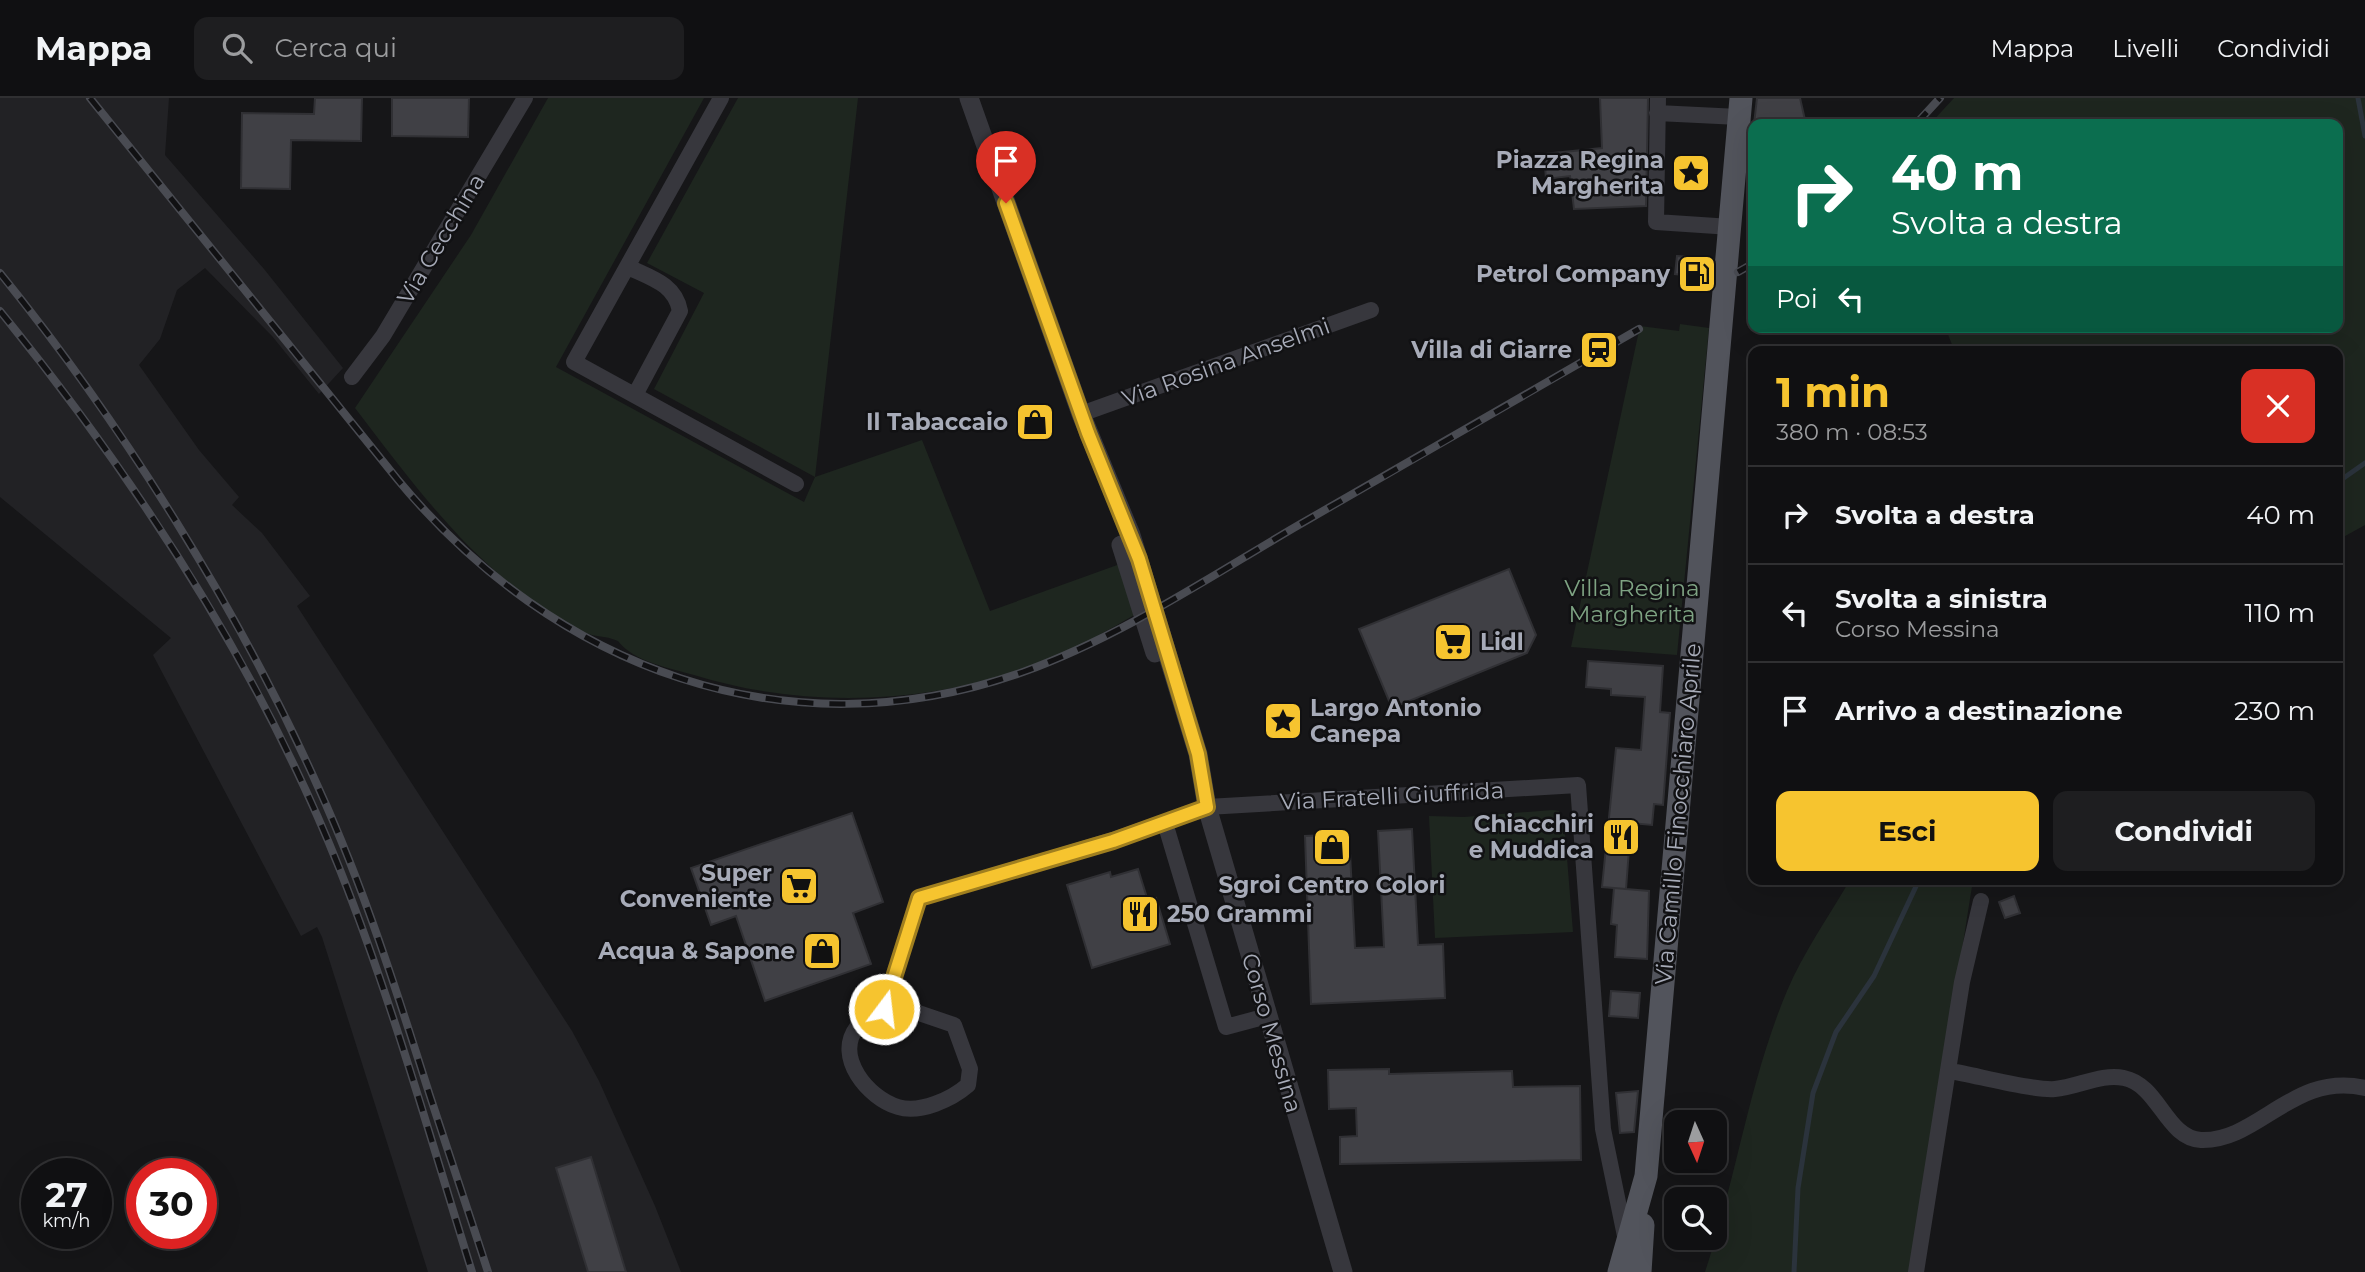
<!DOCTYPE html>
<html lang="it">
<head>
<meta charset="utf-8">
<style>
	:root { --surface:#101012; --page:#1e1e20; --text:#f1f3f6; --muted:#9c9d9f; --line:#303032; --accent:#f6c42f }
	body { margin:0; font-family:Montserrat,sans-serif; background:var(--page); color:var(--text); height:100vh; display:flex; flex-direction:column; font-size:26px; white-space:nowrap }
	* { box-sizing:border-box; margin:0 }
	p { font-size:23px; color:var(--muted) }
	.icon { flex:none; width:38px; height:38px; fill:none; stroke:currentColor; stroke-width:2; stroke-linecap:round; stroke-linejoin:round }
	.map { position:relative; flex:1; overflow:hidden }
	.drawer { position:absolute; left:1748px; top:248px; width:595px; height:539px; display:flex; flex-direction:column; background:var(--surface); border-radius:14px; box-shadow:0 7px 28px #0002,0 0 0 2px var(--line) }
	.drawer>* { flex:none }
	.guide { position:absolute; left:1748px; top:21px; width:595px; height:214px; border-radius:14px; box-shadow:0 7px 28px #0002,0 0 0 2px var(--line); background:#0b6e4f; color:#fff; overflow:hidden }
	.needle { width:46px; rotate:177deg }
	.buttons { position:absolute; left:1664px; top:1012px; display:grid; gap:14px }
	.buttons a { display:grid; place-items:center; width:63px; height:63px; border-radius:14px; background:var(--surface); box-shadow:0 7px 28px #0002,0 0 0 2px var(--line); font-size:35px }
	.speed { position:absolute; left:21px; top:1060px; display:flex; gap:14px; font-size:35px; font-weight:700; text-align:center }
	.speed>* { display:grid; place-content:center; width:91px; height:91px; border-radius:50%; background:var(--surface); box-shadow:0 7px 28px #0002,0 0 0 2px var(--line); line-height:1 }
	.speed small { font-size:18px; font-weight:400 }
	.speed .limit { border:10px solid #d22; background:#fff; color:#111 }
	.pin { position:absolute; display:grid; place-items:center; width:60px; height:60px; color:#fff; margin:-72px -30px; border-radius:50% 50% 50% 0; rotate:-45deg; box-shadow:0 0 7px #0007 }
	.pin .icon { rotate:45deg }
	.me { position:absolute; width:77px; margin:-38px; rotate:15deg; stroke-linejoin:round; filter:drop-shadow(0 0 5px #0008) }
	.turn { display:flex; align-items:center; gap:24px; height:147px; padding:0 28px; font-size:32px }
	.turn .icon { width:91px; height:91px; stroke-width:2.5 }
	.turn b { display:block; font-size:49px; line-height:60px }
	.then { display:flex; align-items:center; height:66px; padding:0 28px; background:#0003; gap:14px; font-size:26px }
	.round { display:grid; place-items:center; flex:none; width:74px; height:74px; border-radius:14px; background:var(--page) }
	.summary { display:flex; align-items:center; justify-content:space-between; height:119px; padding:0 28px }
	h1 { font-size:42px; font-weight:700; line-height:52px; color:var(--accent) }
	.primary-button { display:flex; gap:14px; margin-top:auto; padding:14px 28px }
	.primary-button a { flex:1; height:80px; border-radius:14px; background:var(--accent); color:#111; font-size:28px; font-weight:700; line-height:80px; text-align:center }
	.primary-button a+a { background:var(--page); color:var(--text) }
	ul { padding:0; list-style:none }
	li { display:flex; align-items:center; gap:21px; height:98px; padding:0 28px; border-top:2px solid var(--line) }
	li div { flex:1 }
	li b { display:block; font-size:26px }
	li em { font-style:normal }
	header { display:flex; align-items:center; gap:42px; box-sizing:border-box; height:98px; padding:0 35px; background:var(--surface); border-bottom:2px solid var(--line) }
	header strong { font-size:33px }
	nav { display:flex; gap:38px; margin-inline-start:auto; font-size:24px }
	.search { width:490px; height:63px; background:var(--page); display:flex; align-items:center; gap:18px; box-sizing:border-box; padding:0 24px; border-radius:14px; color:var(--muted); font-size:26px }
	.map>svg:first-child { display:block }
	.built { fill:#222225 }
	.green { fill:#1e261f }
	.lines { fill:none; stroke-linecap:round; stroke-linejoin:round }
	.stream { stroke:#2b333c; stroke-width:5 }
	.building { fill:#404045; stroke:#303034; stroke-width:2 }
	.minor { stroke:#37373d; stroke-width:16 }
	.tertiary { stroke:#37373d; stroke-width:19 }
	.primary { stroke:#52545c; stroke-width:23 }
	.rail-casing { stroke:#494b52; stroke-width:8 }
	.rail { stroke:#111113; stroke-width:5; stroke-dasharray:16; stroke-linecap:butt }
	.route-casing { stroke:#a07f1f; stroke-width:18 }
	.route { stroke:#f6c42f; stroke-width:12 }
	.labels { text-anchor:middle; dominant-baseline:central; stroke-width:5; stroke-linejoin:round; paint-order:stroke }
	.poi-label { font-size:23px; font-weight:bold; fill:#a7abb8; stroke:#111113; text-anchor:end }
	.street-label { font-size:23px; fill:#a7abb8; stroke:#111113 }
	.park-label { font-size:23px; fill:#7ea383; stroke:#111113 }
</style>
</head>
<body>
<header>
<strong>Mappa</strong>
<div class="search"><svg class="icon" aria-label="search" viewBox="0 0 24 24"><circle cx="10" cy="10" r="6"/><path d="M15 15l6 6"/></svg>Cerca qui</div>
<nav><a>Mappa</a><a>Livelli</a><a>Condividi</a></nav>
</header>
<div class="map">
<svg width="2365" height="1174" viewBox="0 0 2365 1174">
	<rect width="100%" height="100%" fill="#161618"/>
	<path class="built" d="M0,0H169L165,57L264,171L343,270L319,296L272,238L205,170L177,192L160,241L139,267L199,352L239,399L232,407L262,435L310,498L297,508L572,933L599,983L655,1108L681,1174H428L322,839L317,829L301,838L153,557L171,540L0,399Z"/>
	<path class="green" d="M548,0H704L556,269L804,404L815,379L654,291L704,195L647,165L738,0H858L815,379L922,342L990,513L1120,466L1136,516C1107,533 1077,550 1046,562C936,607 807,612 694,577C670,570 634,564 618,543C609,539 602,539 592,537C580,534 565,524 554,517C470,465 414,387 355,310L471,137Z
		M1954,0H2365V427L2338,442V254H1955L1945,229H2338V26H1930Z
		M1680,226L1709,230L1677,557L1571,549L1640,228L1679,233Z
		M1553,712L1559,713L1564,723L1573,834L1435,840L1429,718L1464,719Z
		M1850,782H1973L1911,1174H1705C1736,1082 1749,983 1787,893C1803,855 1829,818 1850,782Z"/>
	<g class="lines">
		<path class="stream" d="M2358,0L2365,38
			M2338,384L2365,365
			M1794,1174L1798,1090L1813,995L1836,934L1874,878L1919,782"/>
	</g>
	<path class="building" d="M315,0H362L361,43L291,42L290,91L241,90L242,15L314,16Z
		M392,0H469L468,39L392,38Z
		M1600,0H1648L1646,108L1574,111L1570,78L1546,81L1544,56L1602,50Z
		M1757,0H1800L1805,22L1795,26H1754Z
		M1677,158L1713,161L1711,180L1675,176Z
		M1509,471L1536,537L1527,555L1392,610L1359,531Z
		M1588,563L1663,568L1660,614L1670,615L1663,707L1654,706L1652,727L1631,725L1626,791L1602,789L1616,650L1641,652L1645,599L1611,597V591L1586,589Z
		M852,715L883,804L853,815L871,866L765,903L736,818L711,827L691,770Z
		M1412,731L1418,847L1443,846L1445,900L1311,906L1305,738L1349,736L1355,850L1384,849L1378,733Z
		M1138,771L1148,803L1156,800L1170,846L1092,870L1067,787L1110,774L1111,779Z
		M1614,790L1649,793L1647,861L1615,859L1617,827L1611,826Z
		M2014,798L2020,815L2005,820L1999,804Z
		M1611,893L1640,895L1638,920L1609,918Z
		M1389,971V976L1512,973L1513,989L1580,988L1581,1062L1340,1066V1039L1357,1038L1356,1010L1329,1011L1328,972Z
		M1638,993L1634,1034L1620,1035L1616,995Z
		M591,1059L626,1174H588L556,1070Z"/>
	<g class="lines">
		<path class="minor" d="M721,0L574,264L796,386
			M1658,0L1656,124L1731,129
			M1657,15L1739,19
			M628,169C651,180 675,186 680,213L635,297
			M352,279L383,238L525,0
			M1081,316L1371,212
			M1165,725L1226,929L1267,918
			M884,911L919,800L1113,742L1207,709L1578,687L1603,1031L1626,1143
			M884,911L910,912L954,927L970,971L968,987C952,1001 920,1016 898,1009C868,1000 834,959 857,929C863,922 876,916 884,911Z
			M1950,973C1975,977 2033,993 2055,991C2078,989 2102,975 2124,980C2159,987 2166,1040 2201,1042C2258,1044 2294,973 2365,990
			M1916,1174L1962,884L1981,803"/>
		<path class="tertiary" d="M969,0L1081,316L1131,437L1198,656L1207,709L1343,1174
			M1121,447L1155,555"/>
		<path class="primary" d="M1619,1174L1646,1078L1741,0
			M1640,1174L1643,1127"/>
		<defs>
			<path id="rail" d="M90,0L398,382C554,570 785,658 1023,574C1120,539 1208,480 1297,428C1411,363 1525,297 1639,231
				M1916,26L1940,0
				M1738,174L1754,165
				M0,175C123,327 239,512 319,691C364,790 397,894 430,998C449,1056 469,1115 488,1174
				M0,213C138,383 259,569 340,772C392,903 430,1039 472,1174"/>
		</defs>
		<use href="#rail" class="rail-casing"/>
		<use href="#rail" class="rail"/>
	</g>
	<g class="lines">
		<defs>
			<path id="route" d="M884,911L919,800L1113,743L1207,709L1198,656L1139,461L1088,335L1006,105"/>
		</defs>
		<use href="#route" class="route-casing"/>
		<use href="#route" class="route"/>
	</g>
	<defs>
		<symbol id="sight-square" viewBox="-11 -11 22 22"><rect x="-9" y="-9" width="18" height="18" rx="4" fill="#f6c42f" stroke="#111113"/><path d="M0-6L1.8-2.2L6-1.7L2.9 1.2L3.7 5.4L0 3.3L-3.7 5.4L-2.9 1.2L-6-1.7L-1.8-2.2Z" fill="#111"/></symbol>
		<symbol id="fuel-square" viewBox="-11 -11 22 22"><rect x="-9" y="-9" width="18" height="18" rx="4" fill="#f6c42f" stroke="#111113"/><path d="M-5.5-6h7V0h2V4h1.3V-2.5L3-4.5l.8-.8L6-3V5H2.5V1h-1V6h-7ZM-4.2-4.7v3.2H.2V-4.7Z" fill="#111"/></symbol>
		<symbol id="station-square" viewBox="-11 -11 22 22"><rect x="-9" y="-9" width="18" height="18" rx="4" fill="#f6c42f" stroke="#111113"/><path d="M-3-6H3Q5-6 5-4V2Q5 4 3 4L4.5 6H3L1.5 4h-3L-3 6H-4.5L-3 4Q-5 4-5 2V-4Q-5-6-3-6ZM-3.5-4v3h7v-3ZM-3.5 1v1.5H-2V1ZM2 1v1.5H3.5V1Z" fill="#111"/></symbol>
		<symbol id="shop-square" viewBox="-11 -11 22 22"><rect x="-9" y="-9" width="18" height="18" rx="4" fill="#f6c42f" stroke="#111113"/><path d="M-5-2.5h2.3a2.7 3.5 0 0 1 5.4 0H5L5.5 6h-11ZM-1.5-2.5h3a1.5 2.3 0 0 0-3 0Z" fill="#111"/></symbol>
		<symbol id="supermarket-square" viewBox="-11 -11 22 22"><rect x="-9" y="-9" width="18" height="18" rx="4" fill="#f6c42f" stroke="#111113"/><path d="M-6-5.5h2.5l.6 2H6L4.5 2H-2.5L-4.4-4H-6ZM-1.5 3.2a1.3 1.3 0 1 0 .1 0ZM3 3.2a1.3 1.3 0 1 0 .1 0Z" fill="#111"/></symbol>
		<symbol id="restaurant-square" viewBox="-11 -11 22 22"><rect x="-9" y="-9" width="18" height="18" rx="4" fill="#f6c42f" stroke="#111113"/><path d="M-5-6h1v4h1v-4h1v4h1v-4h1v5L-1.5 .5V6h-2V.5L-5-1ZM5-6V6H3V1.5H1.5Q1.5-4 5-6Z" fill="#111"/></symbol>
	</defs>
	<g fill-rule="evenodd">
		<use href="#sight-square" x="1669" y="53" width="44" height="44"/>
		<use href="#fuel-square" x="1675" y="154" width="44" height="44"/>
		<use href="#station-square" x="1577" y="230" width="44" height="44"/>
		<use href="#shop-square" x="1013" y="302" width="44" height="44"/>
		<use href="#supermarket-square" x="1431" y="522" width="44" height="44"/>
		<use href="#sight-square" x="1261" y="601" width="44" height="44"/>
		<use href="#restaurant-square" x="1599" y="717" width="44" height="44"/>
		<use href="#shop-square" x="1310" y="727" width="44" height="44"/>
		<use href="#supermarket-square" x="777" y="766" width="44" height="44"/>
		<use href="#restaurant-square" x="1118" y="794" width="44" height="44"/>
		<use href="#shop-square" x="800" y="831" width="44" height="44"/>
	</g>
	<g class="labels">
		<g class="poi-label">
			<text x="1664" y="62">Piazza Regina<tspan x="1664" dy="26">Margherita</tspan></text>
			<text x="1670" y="176">Petrol Company</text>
			<text x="1572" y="252">Villa di Giarre</text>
			<text x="1008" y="324">Il Tabaccaio</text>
			<text x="1480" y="544" text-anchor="start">Lidl</text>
			<text x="1310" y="610" text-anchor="start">Largo Antonio<tspan x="1310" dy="26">Canepa</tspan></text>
			<text x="1594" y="726">Chiacchiri<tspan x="1594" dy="26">e Muddica</tspan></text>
			<text x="772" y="775">Super<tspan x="772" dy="26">Conveniente</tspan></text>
			<text x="1332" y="787" text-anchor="middle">Sgroi Centro Colori</text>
			<text x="1167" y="816" text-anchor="start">250 Grammi</text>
			<text x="795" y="853">Acqua &amp; Sapone</text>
		</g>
		<g class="street-label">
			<text transform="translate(441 141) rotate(-59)">Via Cecchina</text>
			<text transform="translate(1226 264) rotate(-20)">Via Rosina Anselmi</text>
			<text transform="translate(1392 698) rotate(-3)">Via Fratelli Giuffrida</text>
			<text transform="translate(1678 716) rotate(-85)">Via Camillo Finocchiaro Aprile</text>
			<text transform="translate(1272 935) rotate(74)">Corso Messina</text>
		</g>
		<g class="park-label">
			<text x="1632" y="490">Villa Regina<tspan x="1632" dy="26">Margherita</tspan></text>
		</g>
	</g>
</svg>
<div class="buttons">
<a><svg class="needle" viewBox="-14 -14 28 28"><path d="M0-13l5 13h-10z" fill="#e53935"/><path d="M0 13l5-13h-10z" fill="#9c9d9f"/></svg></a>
<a><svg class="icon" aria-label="search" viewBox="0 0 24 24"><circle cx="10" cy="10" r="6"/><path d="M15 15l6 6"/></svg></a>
</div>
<div class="speed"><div>27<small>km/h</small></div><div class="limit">30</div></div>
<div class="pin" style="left:1006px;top:105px;background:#d93025"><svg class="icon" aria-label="arrive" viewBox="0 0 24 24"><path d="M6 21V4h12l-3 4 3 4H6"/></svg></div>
<svg class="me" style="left:884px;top:911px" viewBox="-20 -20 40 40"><circle r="17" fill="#f6c42f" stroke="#fff" stroke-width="3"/><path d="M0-11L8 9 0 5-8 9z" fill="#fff"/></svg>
<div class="guide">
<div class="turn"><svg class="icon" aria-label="right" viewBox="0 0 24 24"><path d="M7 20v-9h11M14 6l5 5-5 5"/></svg><div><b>40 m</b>Svolta a destra</div></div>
<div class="then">Poi<svg class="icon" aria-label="left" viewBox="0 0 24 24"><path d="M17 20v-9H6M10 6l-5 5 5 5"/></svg></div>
</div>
<section class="drawer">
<div class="summary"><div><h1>1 min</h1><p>380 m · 08:53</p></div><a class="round" style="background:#d93025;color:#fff"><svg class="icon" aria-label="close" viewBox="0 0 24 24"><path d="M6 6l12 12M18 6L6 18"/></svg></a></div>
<ul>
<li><svg class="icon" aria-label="right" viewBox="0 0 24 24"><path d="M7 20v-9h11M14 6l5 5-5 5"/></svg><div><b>Svolta a destra</b></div><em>40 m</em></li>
<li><svg class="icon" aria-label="left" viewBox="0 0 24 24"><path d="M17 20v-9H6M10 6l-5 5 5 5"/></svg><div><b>Svolta a sinistra</b><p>Corso Messina</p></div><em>110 m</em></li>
<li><svg class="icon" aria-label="arrive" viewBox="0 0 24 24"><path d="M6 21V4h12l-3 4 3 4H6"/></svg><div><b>Arrivo a destinazione</b></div><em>230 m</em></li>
</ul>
<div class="primary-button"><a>Esci</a><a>Condividi</a></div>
</section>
</div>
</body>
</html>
